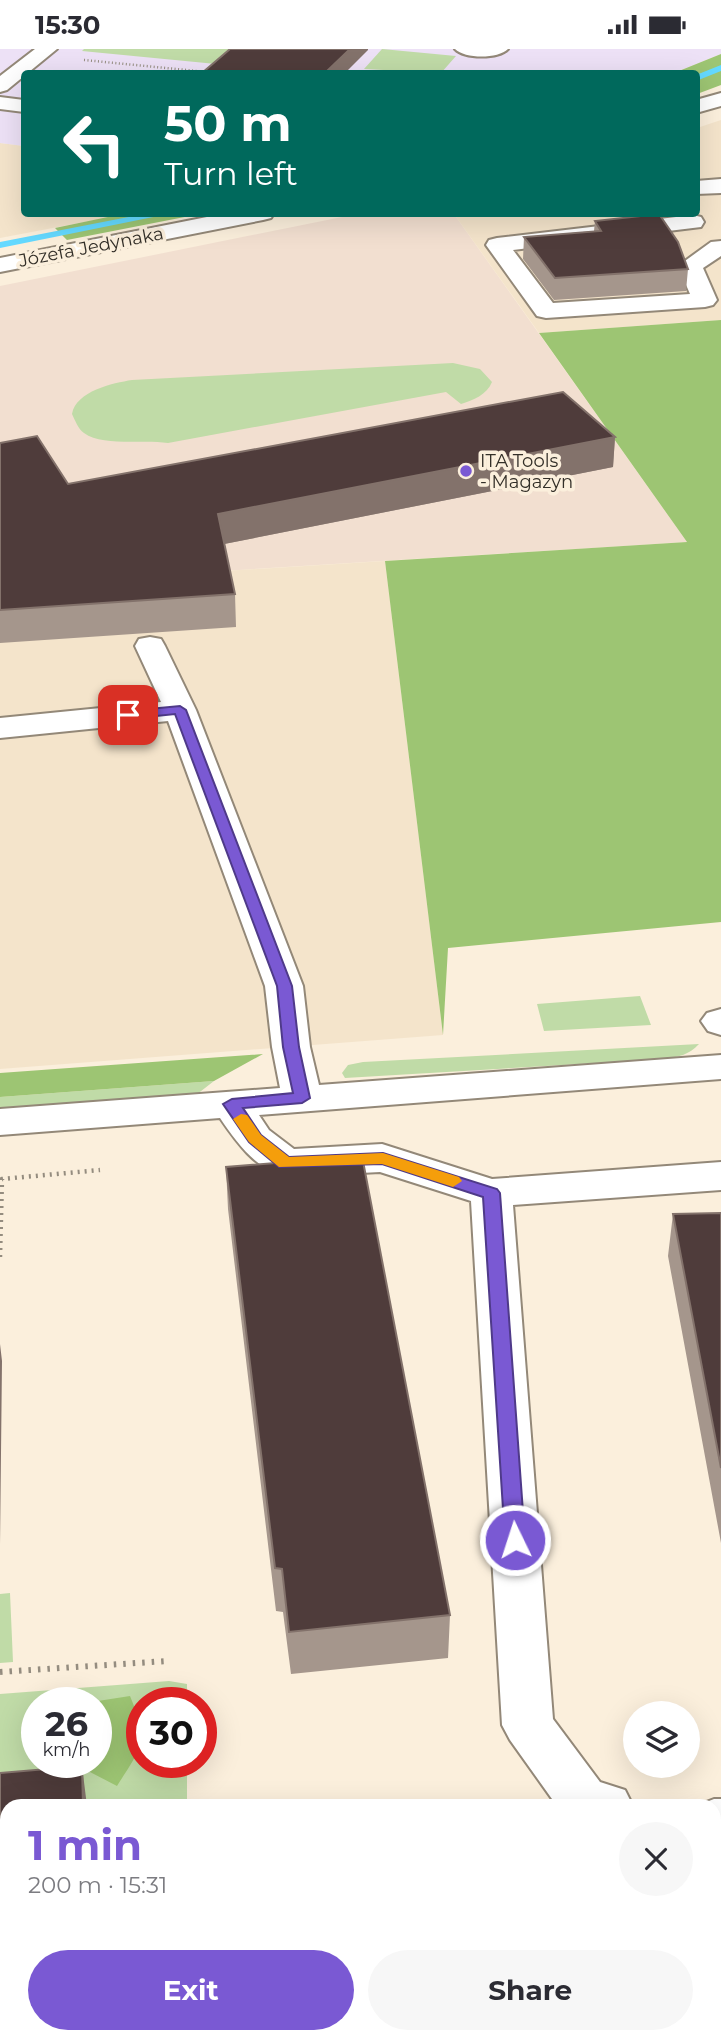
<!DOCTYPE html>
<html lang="en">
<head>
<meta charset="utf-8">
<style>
	:root { --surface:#fff; --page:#f7f7f7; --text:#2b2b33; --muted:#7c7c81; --accent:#7a59d3 }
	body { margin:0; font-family:Montserrat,sans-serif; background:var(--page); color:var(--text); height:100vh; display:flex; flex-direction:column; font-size:26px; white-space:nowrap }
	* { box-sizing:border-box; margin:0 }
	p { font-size:23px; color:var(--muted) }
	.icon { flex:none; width:38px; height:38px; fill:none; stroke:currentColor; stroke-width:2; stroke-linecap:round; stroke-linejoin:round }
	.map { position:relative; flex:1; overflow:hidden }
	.panel { position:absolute; left:0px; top:1750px; width:721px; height:245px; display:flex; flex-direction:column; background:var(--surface); border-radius:21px 21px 0 0; box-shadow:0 7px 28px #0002 }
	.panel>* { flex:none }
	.top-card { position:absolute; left:21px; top:21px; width:679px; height:147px; border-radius:7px; box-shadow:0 7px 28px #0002; background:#00695c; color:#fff; overflow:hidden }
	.buttons { position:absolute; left:623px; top:1652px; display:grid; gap:14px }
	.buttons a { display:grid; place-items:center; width:77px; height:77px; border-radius:50%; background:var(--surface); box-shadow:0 7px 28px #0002; font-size:35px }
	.speed { position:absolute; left:21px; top:1638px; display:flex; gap:14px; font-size:35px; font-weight:700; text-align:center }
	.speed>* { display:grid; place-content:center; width:91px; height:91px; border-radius:50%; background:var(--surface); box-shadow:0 7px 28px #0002; line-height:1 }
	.speed small { font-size:18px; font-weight:400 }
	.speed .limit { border:10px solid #d22; background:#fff; color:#111 }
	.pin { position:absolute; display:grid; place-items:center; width:60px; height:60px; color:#fff; margin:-30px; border-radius:14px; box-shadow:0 4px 10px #0006 }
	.me { position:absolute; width:77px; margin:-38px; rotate:356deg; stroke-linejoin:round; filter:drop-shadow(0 0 5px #0008) }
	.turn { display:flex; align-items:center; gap:24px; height:147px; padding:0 28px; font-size:32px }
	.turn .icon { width:91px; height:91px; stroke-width:2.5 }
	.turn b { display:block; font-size:49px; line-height:60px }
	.round { display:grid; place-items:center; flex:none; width:74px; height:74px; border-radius:37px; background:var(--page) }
	.headline { display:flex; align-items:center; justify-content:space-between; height:119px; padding:0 28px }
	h1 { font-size:42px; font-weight:700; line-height:52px; color:var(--accent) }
	.action { display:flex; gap:14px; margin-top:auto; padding:14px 28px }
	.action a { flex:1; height:80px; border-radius:42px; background:var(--accent); color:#fff; font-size:28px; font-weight:700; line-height:80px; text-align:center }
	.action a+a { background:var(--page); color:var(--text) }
	.status { display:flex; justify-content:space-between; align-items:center; height:49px; padding:0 35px; background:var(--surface); direction:ltr }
	.status svg { height:19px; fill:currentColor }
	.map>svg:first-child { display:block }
	.commercial { fill:#f2dfd0 }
	.built { fill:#f4e4cb }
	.education { fill:#ede1f6 }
	.green { fill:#c0dba7; fill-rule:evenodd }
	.forest { fill:#9dc573 }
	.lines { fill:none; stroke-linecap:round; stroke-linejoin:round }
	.stream { fill:#64d9ff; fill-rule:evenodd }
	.minor-casing { stroke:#938878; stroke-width:4 }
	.path-far2 { stroke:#948c7f; stroke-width:2.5; stroke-dasharray:1 2.5; stroke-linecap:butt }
	.path-far1 { stroke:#948c7f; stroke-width:4.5; stroke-dasharray:2 5; stroke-linecap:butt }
	.path { stroke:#948c7f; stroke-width:6; stroke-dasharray:2.5 7; stroke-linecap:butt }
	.minor { fill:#fff; fill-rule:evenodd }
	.wall { fill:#a5968c }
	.shaded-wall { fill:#83726b }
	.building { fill:#4f3c3b; stroke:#83726b; stroke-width:2 }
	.route { fill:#7a59d3; stroke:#4f3a89; stroke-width:2 }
	.slow { fill:#f59e0b }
	.poi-dot { fill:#7a59d3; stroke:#fbefdc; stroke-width:2.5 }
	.labels { text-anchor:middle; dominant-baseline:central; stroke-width:7; stroke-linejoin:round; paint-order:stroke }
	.far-street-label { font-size:18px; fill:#332f28; stroke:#fbefdc }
	.far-poi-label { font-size:18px; fill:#332f28; stroke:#fbefdc; text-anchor:start }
</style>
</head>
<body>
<div class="status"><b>15:30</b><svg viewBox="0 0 49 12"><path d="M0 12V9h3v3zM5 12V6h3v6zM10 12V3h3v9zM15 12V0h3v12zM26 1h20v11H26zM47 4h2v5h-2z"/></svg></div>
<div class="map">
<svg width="721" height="1995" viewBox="0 0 721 1995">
	<rect width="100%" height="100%" fill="#fbefdc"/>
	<path class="commercial" d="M357,165H454L687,493L0,536V237Z"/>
	<path class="built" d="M721,71V271L539,284L454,165L696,164L697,79Z
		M0,94L24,97V164L127,165L0,189Z
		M385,512L443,986L0,1020V536Z"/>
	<path class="education" d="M0,0H721V5L674,24H24V97L0,94Z"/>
	<path class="green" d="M84,0H233L216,15L82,2Z
		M382,0L456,7L441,24L364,20Z
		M453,314L480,320L492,333C487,346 473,351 461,355L446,343L168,394C144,390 103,398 84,384C78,380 75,371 72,365C76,342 113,334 132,331Z
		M640,947L651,976L544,982L537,955Z
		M699,995C689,1006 678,1008 664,1010L345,1029L342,1024L348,1016L363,1013Z
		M214,1032L196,1046L0,1062V1048Z
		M10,1544L13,1613L0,1614V1545Z
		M169,1632L187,1635V1654H142V1713H187V1757H99V1751L0,1759V1645ZM37,1654H96V1713H37Z
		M721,1851V1995H223L221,1988H714V1852Z"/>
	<path class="forest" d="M721,5V36L697,45L696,24H674Z
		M127,164L200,165L67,191L55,179Z
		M721,271V873L448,899L443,986L385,512L687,493L539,284Z
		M263,1005L214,1032L0,1048V1024Z
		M130,1647C149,1693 143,1696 117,1737L90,1723L82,1713H96V1654H85Z"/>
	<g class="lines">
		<path class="stream" d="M721,16V22L696,32V26Z
			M149,164H173L0,199V193Z"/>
		<defs>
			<path id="minor" d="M35,0H57L7,41L0,43V27Z
				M455,0H508C498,10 465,10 455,0Z
				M721,44V57L696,64V51Z
				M0,48L24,51V63L0,60Z
				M721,130V144L696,145V132Z
				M227,164H274L271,169L263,171L0,223V209Z
				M693,166L701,168L704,173L701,178L513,201L553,254L690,245L678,217L711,193L721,192V207L703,219L717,251L713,256L705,258L546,269L537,267L486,196L489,191L497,189Z
				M150,588L161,590L165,597L196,661L303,937L310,998L319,1036L721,1006V1030L259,1066L269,1081L294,1100L382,1095L492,1130L721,1113V1141L513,1156L553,1670L600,1733L625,1741L633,1757H557L510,1691L502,1676L471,1152L380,1123L285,1128C255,1119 237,1094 220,1069L0,1086V1060L280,1039L272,998L265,937L168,672L0,689V669L161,653L135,597L139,590Z
				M721,960V986L708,982L701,972L707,964Z
				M714,1750H721V1798H714V1757H696Z"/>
		</defs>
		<use href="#minor" class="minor-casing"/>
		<path class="path-far2" d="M84,11L207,23"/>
		<path class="path-far1" d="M0,1208L2,1130L100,1121"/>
		<path class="path" d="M0,1623L167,1612"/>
		<use href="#minor" class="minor"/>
	</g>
	<path class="wall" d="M595,172L688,220L686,242L554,251L523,210L524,188L594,182Z
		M615,388L613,418L224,495L235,545L236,578L0,594V394L68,435Z
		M226,1118L450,1566L448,1609L291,1625L283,1563L276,1562L228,1160Z
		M721,1164V1494L668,1207L673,1165Z
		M0,1724L7,1757V1882L0,1883Z"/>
	<path class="shaded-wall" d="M350,0H368V1L345,24H325Z
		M615,388L613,418L219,496L218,465Z
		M0,1295L2,1312L0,1496Z
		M82,1717L87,1757H83Z"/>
	<path class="building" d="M230,0H350L325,24H202Z
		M659,165L678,193L688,220L555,229L524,188L601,182L595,172Z
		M563,343L615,388L218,465L235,545L0,561V394L37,387L68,435Z
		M362,1107L450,1566L289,1583L282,1520L275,1519L226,1118Z
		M721,1164V1419L673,1165Z
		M82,1717L83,1757H7V1840L0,1841V1724Z"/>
	<path class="route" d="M180,657L186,661L292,937L299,998L310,1049L302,1054L243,1059L261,1086L289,1108L383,1104L497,1140L500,1144L525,1491L522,1497L515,1499L508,1497L505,1491L483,1148L382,1115L279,1118L249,1093L223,1055L232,1050L293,1044L283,998L277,937L175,665L128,670L122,666L128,662Z"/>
	<path class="slow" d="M241,1065L247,1066L261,1086L289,1108L383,1104L459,1128L462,1132L453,1138L382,1115L279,1118L249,1093L233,1070Z"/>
	<circle class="poi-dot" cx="466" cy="422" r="7"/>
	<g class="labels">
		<g class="far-street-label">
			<text transform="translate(91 198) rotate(-11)">Józefa Jedynaka</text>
		</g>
		<g class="far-poi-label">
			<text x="480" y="412">ITA Tools<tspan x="480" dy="21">- Magazyn</tspan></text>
		</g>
	</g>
</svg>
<div class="buttons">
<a><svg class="icon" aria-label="layers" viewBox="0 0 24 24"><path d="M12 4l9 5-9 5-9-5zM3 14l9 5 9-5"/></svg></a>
</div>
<div class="speed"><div>26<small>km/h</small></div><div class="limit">30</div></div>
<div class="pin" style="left:128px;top:666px;background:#d93025"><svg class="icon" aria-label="arrive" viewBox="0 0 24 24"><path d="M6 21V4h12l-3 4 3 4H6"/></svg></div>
<svg class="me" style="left:515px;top:1491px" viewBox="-20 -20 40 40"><circle r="17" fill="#7a59d3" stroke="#fff" stroke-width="3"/><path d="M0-11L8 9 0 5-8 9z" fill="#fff"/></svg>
<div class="top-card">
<div class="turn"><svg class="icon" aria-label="left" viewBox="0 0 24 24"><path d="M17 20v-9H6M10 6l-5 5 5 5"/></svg><div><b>50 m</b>Turn left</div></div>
</div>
<section class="panel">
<div class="headline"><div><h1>1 min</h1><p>200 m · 15:31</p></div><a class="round"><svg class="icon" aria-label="close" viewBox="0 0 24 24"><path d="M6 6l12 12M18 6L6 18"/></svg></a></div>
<div class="action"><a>Exit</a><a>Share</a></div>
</section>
</div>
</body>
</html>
